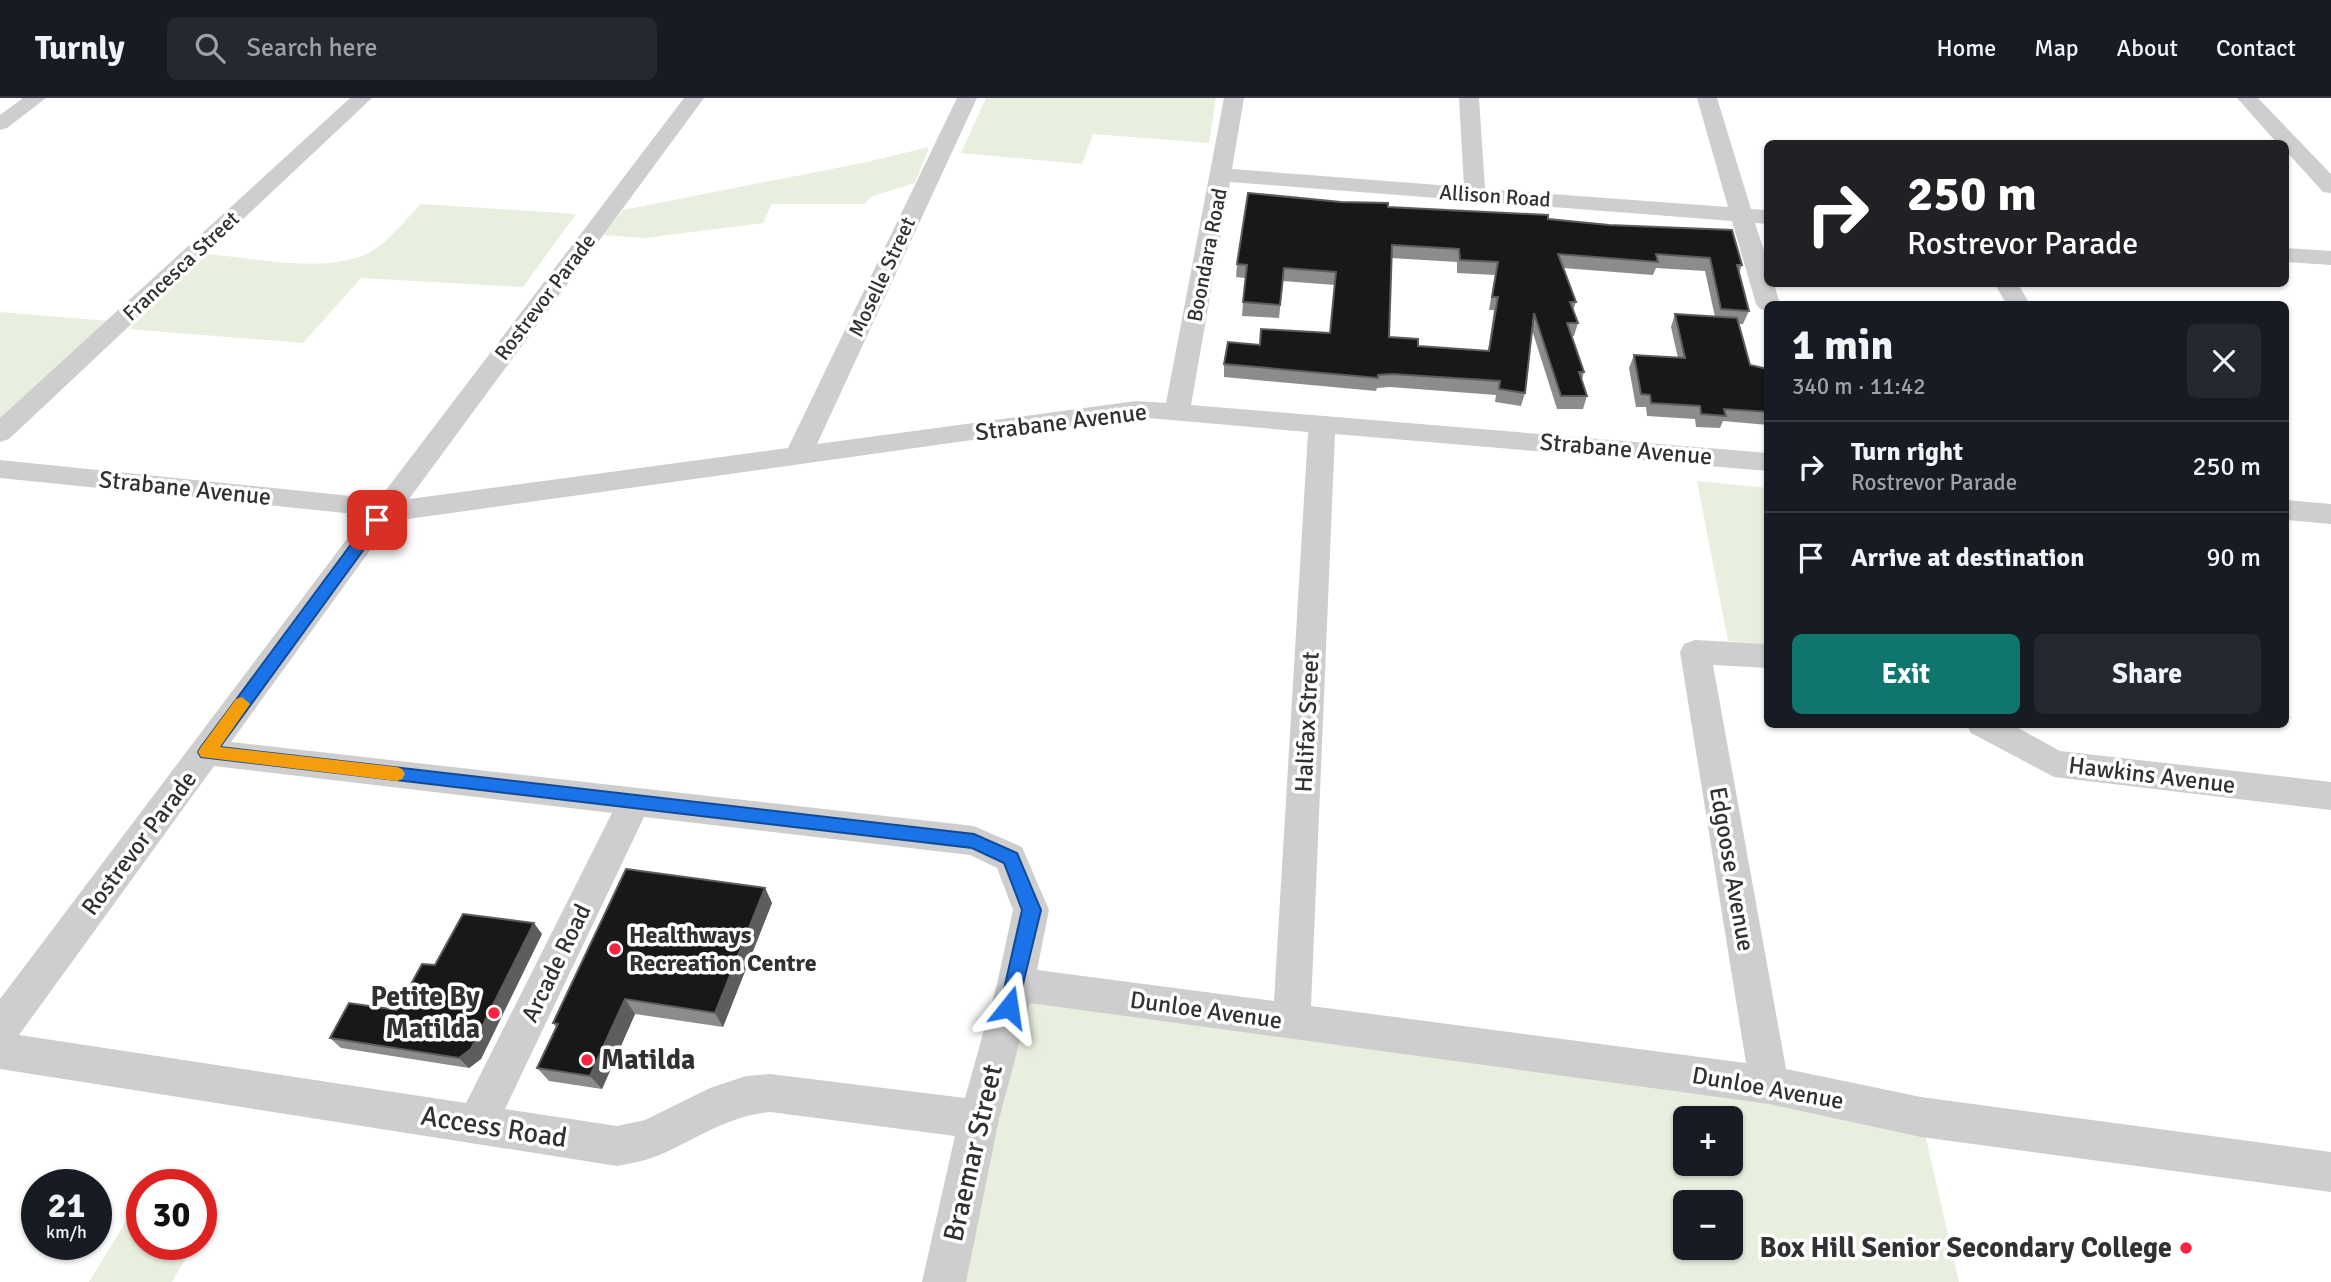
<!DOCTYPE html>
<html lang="en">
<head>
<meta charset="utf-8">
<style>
	:root { --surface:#171b24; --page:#242831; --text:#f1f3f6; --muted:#9ea1a6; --line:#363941; --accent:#0f766e }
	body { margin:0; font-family:Signika,sans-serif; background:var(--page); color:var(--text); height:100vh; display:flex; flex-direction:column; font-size:26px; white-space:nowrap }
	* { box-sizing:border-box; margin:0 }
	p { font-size:23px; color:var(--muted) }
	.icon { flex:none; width:38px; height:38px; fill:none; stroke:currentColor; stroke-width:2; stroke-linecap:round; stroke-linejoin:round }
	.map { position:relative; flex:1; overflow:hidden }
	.drawer { position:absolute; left:1764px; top:203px; width:525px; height:427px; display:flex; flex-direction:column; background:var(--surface); border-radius:10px; box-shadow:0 2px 5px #0004 }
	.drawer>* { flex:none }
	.hud { position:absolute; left:1764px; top:42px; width:525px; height:147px; border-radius:10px; box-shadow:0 2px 5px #0004; background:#202124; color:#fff; overflow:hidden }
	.fabs { position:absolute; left:1673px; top:1008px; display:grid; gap:14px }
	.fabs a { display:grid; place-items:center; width:70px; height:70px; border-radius:10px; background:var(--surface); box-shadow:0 2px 5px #0004; font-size:35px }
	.speed { position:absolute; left:21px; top:1071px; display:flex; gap:14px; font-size:35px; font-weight:700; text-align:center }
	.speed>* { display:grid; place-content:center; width:91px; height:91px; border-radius:50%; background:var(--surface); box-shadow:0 2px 5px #0004; line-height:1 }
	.speed small { font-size:18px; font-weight:400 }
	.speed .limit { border:10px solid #d22; background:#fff; color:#111 }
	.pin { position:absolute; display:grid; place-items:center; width:60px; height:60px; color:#fff; margin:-30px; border-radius:14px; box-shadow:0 4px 10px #0006 }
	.me { position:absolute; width:77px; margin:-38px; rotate:15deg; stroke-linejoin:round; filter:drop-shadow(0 0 5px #0008) }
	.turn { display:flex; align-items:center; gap:24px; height:147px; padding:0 28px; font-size:32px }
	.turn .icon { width:91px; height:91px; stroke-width:2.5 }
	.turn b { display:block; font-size:49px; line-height:60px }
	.round { display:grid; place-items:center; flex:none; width:74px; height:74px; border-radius:10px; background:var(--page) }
	.summary { display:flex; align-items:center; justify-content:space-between; height:119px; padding:0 28px }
	h1 { font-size:42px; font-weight:700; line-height:52px }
	.button { display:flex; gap:14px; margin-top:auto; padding:14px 28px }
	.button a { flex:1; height:80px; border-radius:10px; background:var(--accent); color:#fff; font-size:28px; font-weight:700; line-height:80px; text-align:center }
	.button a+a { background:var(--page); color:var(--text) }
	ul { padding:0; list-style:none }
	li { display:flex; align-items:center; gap:21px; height:91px; padding:0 28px; border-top:2px solid var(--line) }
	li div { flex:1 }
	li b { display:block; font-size:26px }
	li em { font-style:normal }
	header { display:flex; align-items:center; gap:42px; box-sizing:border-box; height:98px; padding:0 35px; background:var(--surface); border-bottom:2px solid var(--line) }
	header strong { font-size:33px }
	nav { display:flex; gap:38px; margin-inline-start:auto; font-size:24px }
	.search { width:490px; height:63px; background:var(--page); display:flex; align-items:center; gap:18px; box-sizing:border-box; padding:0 24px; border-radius:10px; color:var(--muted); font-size:26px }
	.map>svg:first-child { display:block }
	.green { fill:#e8efde; fill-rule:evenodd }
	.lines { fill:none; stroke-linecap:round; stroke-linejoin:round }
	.minor { fill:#cecece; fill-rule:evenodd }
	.wall { fill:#8c8c8c; fill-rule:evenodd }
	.shaded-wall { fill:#5d5d5d }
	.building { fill:#181818; stroke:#5d5d5d; stroke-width:2; fill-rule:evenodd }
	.route { fill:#1a73e8; stroke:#114b97; stroke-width:2 }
	.slow { fill:#f59e0b }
	.poi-dot { fill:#f72340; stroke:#fff; stroke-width:2.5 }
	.labels { text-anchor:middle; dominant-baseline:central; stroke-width:7; stroke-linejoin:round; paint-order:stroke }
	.far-street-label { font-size:21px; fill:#313131; stroke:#fff }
	.street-label { font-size:24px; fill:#313131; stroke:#fff }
	.poi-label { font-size:24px; font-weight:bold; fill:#313131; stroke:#fff; text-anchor:start }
	.near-poi-label { font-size:28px; font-weight:bold; fill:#313131; stroke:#fff; text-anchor:end }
	.near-street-label { font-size:28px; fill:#313131; stroke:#fff }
</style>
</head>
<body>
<header>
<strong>Turnly</strong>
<div class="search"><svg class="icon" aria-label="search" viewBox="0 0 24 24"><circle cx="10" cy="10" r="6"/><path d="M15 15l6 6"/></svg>Search here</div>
<nav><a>Home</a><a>Map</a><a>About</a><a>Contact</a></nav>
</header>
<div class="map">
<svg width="2331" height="1184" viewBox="0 0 2331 1184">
	<rect width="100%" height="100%" fill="#fff"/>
	<path class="green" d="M986,0H1216L1209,45L1093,36L1082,66L961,55Z
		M929,49L915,85L870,99L865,106H772L763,125L645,140L602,137L623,112L867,64Z
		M421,106L576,116L523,189L361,180L303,245L129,231L207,156C253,160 321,175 364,157C387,147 404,123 421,106Z
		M0,214L109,223L0,322Z
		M1697,383L1767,390V546L1728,543Z
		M1016,886L1921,1019L1959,1184H944ZM1685,1020H1731V1066H1685ZM1685,1104H1731V1150H1685Z
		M139,1102H142V1146H194L172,1184H89Z"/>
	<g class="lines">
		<path class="minor" d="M23,0H46L7,30L0,32V17Z
			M350,0H372L9,341L0,344V320Z
			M684,0H704L409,401L788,350L957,0H977L817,346L1136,303L1166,305L1224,0H1244L1232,71L1464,89L1459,0H1479L1485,91L1728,109L1697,0H1717L1751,111L1768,112V126L1755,125L1768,165V186H1774L1780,206H1768V213L1760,211L1756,206L1732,123L1230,84L1191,307L1768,355V373L1335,336L1311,908L1746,965L1680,554L1684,546L1695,542L1768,546V570L1713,567L1786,971L1921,999L2331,1054V1094L1921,1039L1769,1006L1030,905L999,1021L966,1184H922L955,1038L770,1014C729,1018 701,1038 664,1055C649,1062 633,1065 617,1068L0,971V901L365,417L0,380V362L380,401L384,408L381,413L387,415L391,422L387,429L231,644L974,728L1022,749L1049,812L1037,872L1274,903L1308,334L1136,319L401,422L391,419L387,412L390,407L382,399L386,392ZM214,668L612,715L466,1005L19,937ZM644,719L970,757L997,770L1013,812L997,886L965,1000L770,976L746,978L710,990L645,1022L617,1028L505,1011Z
			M2237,0H2258L2331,76V95L2323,94L2286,53V46H2278Z
			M2286,150L2331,153V167L2286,164Z
			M1995,186H2018L2030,206H2006Z
			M2286,402L2331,406V426L2286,422Z
			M1966,626H2011L2060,653L2331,684V712L2054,679L1971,635Z"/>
	</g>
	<path class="wall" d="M1388,109L1548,121L1742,167L1739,175L1749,213L1743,226H1738L1750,267L1768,271V327L1723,323L1720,330L1696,329L1695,321L1647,318L1646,309H1636L1629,270L1634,257L1678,260L1671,229L1675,216L1715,219L1705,173L1656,170L1653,177L1563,170L1576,204L1573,212L1578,225L1574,238H1572L1584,274L1582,282L1587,298L1583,311H1557L1532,232L1525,295L1521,308L1495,304L1496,297L1390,289L1377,290L1376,293L1224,279V266L1260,247L1330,235L1335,187L1283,183L1279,220L1242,218L1245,180L1236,179L1237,166ZM1391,160L1457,164V175L1495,177L1489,212H1494L1488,253L1418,248L1389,239Z
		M765,790L772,805L723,929L635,916L602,991L549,983L537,970L556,929L553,925Z
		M542,836L481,961L469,970L341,950L330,940L397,912L435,867Z"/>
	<path class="shaded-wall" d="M765,790L772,805L723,929L715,915Z
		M534,825L542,836L481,961L469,970L459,960Z
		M625,901L635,916L602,991L590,978Z"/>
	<path class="building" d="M1248,95L1341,104L1388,105V109L1548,117V121L1609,127L1732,132L1742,167H1737L1749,213L1721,211L1710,160L1656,156L1658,164L1558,156L1576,204H1570L1578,225H1567L1584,274H1579L1587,298H1561L1534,215L1525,295L1499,291L1500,283L1392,276L1378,277V280L1224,266L1228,244L1260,247L1261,231L1330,235L1336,174L1284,170L1280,207L1243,204L1247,167L1237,166ZM1392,147L1459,151L1460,162L1498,164L1492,199H1498L1489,253L1418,248V241L1389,239Z
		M1675,216L1737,220L1750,267L1768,271V314L1724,311L1726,318L1701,316L1700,308L1651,305L1650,297L1641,296L1634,257L1685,260Z
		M626,771L765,790L715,915L625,901L590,978L537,970L558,926L553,925Z
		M463,816L534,825L471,951L459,960L330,940L349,905L397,912L422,866L435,867Z"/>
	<path class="route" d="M377,417L383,418V425L220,649L974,736L1017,755L1041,812L1016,915L1009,918L1002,915L1000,909L1022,812L1004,765L972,750L201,659L198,654L201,649L372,418Z"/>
	<path class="slow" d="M242,599L250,606L220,649L397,669L402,671L405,676L402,681L397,683L201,659L198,654L201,649L236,601Z"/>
	<g class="poi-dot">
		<circle cx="615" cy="851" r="7"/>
		<circle cx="494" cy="915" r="7"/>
		<circle cx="587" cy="962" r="7"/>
		<circle cx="2186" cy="1150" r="7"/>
	</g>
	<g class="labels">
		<g class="far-street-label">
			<text transform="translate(1495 98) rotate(4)">Allison Road</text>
			<text transform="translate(1207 157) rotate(-79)">Boondara Road</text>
			<text transform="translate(181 168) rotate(-43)">Francesca Street</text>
			<text transform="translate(882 179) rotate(-65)">Moselle Street</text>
			<text transform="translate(545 199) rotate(-53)">Rostrevor Parade</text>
		</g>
		<g class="street-label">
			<text transform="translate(1061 324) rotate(-7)">Strabane Avenue</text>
			<text transform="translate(1626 351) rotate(5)">Strabane Avenue</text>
			<text transform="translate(185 390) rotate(6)">Strabane Avenue</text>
			<text transform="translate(1307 624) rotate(-87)">Halifax Street</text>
			<text transform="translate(2152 677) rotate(7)">Hawkins Avenue</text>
			<text transform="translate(139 745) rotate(-53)">Rostrevor Parade</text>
			<text transform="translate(1732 771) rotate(80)">Edgoose Avenue</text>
			<text transform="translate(556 865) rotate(-64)">Arcade Road</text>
			<text transform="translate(1206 912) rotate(8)">Dunloe Avenue</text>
			<text transform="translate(1768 990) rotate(10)">Dunloe Avenue</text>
		</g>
		<g class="poi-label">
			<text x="629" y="837">Healthways<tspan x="629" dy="28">Recreation Centre</tspan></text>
		</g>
		<g class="near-poi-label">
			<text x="480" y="899">Petite By<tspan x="480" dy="32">Matilda</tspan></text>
			<text x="601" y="962" text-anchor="start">Matilda</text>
			<text x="2172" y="1150">Box Hill Senior Secondary College</text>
		</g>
		<g class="near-street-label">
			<text transform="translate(494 1029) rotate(9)">Access Road</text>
			<text transform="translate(973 1055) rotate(-77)">Braemar Street</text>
		</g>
	</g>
</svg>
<div class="fabs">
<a>+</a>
<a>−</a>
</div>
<div class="speed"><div>21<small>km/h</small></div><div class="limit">30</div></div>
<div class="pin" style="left:377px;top:422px;background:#d93025"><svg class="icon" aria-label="arrive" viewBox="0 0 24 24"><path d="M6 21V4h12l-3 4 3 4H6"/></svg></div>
<svg class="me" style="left:1009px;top:909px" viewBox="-20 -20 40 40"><path d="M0-17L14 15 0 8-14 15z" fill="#1a73e8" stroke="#fff" stroke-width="4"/></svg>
<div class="hud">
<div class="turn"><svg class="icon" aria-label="right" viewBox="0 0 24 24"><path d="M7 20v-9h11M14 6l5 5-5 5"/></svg><div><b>250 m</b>Rostrevor Parade</div></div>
</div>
<section class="drawer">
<div class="summary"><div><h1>1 min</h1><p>340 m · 11:42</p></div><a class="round"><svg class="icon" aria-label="close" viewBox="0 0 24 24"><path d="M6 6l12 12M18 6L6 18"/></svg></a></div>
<ul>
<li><svg class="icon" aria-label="right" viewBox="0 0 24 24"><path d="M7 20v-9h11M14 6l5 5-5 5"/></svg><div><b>Turn right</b><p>Rostrevor Parade</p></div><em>250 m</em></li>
<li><svg class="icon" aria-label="arrive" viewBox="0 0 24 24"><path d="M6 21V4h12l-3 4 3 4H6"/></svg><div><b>Arrive at destination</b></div><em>90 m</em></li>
</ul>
<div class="button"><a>Exit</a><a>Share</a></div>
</section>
</div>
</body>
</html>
